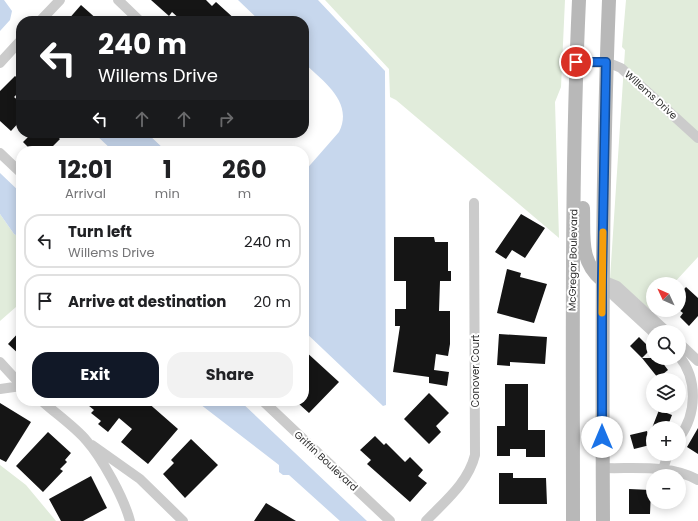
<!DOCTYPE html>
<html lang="en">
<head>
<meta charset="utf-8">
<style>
	:root { --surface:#fff; --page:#f2f2f2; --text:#202124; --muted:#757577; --line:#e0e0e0; --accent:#111827 }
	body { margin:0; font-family:Poppins,sans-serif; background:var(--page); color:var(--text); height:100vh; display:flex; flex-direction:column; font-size:15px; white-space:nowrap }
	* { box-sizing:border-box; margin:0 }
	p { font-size:13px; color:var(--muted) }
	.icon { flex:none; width:22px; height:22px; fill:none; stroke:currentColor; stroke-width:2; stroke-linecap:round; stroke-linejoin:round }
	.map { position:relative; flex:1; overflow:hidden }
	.panel { position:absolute; left:16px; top:146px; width:293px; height:260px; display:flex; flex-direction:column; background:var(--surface); border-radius:16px; box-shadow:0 2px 10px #0003 }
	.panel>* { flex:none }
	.top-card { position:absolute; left:16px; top:16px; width:293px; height:122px; border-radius:16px; box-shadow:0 2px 10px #0003; background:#202124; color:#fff; overflow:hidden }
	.needle { width:26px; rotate:314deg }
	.buttons { position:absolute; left:646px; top:277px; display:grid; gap:8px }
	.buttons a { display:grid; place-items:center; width:40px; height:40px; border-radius:50%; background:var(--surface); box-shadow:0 2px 10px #0003; font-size:20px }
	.pin { position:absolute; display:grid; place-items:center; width:34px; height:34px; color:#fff; margin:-17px; border:2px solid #fff; border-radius:50%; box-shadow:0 1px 4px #0007 }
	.me { position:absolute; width:44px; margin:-22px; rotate:0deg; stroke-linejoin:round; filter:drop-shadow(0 0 3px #0008) }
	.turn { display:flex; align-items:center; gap:14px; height:84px; padding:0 16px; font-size:18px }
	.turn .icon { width:52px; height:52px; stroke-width:2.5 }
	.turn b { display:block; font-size:28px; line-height:34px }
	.lanes { display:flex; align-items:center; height:38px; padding:0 16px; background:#0003; justify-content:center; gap:20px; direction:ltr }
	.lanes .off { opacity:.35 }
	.eta { display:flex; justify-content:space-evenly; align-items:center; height:68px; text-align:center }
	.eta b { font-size:24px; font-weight:700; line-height:28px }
	.cta { display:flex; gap:8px; margin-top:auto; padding:8px 16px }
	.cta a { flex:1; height:46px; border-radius:16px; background:var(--accent); color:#fff; font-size:16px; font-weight:700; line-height:46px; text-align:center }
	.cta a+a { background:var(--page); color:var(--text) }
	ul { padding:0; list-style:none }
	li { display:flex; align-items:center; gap:12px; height:54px; margin:0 8px 6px; padding:0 8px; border:2px solid var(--line); border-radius:16px }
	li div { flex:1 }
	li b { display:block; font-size:15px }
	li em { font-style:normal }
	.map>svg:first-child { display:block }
	.green { fill:#e1ecdb }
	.water { fill:#c7d7ed }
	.building { fill:#151515 }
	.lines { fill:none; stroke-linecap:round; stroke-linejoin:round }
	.street { stroke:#cbcbcb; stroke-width:10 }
	.secondary { stroke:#b8b8b8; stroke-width:14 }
	.route-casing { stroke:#114b97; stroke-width:10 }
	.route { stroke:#1a73e8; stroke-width:7 }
	.slow { stroke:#f59e0b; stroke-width:7 }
	.labels { text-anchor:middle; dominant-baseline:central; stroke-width:4; stroke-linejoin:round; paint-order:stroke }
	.street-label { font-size:10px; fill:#2e2e2e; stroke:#fff }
</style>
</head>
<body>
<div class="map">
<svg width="698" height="521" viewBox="0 0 698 521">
	<rect width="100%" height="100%" fill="#fff"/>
	<path class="green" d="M325,0H565L561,87L555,102L559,238L396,100L390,97L389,69Z
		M626,0H698V257L673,284H653V306L650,309L610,279L625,50L622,47Z
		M0,214L14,234L21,238V300L16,307L0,321Z
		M0,465L26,485L56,521H0Z"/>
	<path class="water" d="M0,0H4L12,11L10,20L0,31Z
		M238,0H318L385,71L386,405L383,406L304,331V172L339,132C354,102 323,81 304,63V21H260Z
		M94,133H147L166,151H113Z
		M0,173L21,193V238L14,234L0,214Z
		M196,401H240L367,521H340L289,475H283L279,472V465Z"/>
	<path class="building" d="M151,0H206L212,6L216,2L237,21H182L172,12L169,16Z
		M81,5L99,21H67Z
		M15,76L21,81V90L14,97L21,103V120L11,131L0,121V91Z
		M32,133H54L60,139L48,151H42L37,146L32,151L23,142Z
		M521,214L545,228L525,258L512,250L506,259L495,252Z
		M394,237H434L435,242H448V271H451V281H440L439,311H450V344L448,356L436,354L434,370L449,372L447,386L429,383V377L393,372L400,326H395V309H406V281H394Z
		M507,269L521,273L520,277L547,284L534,323L497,313Z
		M686,287L698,298V316L689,326L680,317L683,313L679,310V295Z
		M21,330V356L8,344Z
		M499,334L547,337L545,364L510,362V366L497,365Z
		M639,337L651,349L642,358L630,346Z
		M304,350L339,382L309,413L299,404L304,401Z
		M642,358H659L668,370L658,378Z
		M505,384H528V430H545V457H526V449H510V456H497V426H505Z
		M429,393L449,413L436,426L441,432L429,444L404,419Z
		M83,401H146L178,429L148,464L121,442L132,429L119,418L108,432L98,424L101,421L91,413L94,410Z
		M0,403L31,422L6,462L0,459Z
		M659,410L672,415L667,428H652Z
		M698,428V454L687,447Z
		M647,431L650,445L634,449L630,435Z
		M48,432L71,453L65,460L67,462L60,469L63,471L43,492L16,466Z
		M375,436L384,445L386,443L405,462L410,457L423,470L418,476L427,483L410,502L367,464L371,460L360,450Z
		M191,439L218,465L185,498L163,474L174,463L171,460Z
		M499,473H513V478H546L547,504H499Z
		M91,476L107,508L83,521H61L49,499Z
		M629,489L651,490L650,514H629Z
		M266,503L296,521H254Z"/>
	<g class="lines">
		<path class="street" d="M118,0L140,21
			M40,21L60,0
			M576,62L609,63L621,68L698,138
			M0,63L21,40
			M0,153L21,173
			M602,280L617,286L667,332
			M602,280L614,296L653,332
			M679,343L698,361
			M679,356C698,379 697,414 679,438
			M0,362L21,385
			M0,389L21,386
			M42,401C55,413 75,427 86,440C102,458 124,498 130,521
			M263,401L390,521
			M92,445L140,479L183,521
			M603,468C635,469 669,464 698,480
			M663,469L668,454
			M426,521C445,501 468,483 475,455L474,203"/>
		<path class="secondary" d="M583,208C584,236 579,261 602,280
			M573,521C573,347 571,174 579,0
			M603,521C602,347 602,174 609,0"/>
	</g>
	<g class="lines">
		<defs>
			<path id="route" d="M576,62H606L602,280V437"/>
		</defs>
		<use href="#route" class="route-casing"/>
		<use href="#route" class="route"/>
		<path class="slow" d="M602,313L603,232"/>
	</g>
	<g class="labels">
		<g class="street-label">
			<text transform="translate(651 95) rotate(42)">Willems Drive</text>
			<text transform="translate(573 260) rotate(-89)">McGregor Boulevard</text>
			<text transform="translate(475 371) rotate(-90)">Conover Court</text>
			<text transform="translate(326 461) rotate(43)">Griffin Boulevard</text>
		</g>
	</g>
</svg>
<div class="buttons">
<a><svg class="needle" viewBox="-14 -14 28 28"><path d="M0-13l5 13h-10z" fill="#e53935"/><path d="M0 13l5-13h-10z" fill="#757577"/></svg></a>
<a><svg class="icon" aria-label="search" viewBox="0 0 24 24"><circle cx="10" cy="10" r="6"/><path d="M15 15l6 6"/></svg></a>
<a><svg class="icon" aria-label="layers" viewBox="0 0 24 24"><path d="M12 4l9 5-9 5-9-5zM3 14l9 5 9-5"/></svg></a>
<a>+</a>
<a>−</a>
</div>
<div class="pin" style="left:576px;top:62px;background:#d93025"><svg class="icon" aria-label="arrive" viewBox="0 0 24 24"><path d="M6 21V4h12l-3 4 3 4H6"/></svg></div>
<svg class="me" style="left:602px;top:437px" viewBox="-20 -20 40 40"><circle r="19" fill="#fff"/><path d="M0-13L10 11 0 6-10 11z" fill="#1a73e8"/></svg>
<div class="top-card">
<div class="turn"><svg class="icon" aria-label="left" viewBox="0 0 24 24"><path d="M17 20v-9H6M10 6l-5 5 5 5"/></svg><div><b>240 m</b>Willems Drive</div></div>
<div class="lanes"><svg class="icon" aria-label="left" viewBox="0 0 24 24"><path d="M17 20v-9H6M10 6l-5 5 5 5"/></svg><svg class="icon off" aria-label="ahead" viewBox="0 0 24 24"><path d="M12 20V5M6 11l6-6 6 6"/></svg><svg class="icon off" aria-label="ahead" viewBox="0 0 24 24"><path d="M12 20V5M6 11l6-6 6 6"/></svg><svg class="icon off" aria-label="right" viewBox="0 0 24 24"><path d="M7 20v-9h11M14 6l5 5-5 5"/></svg></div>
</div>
<section class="panel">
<div class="eta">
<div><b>12:01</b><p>Arrival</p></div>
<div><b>1</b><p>min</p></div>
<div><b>260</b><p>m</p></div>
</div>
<ul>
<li><svg class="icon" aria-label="left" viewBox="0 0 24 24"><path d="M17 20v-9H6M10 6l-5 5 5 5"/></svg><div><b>Turn left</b><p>Willems Drive</p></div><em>240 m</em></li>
<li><svg class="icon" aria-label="arrive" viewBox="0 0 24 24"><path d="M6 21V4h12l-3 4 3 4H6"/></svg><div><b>Arrive at destination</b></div><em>20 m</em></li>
</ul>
<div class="cta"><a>Exit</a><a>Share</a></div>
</section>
</div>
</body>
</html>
